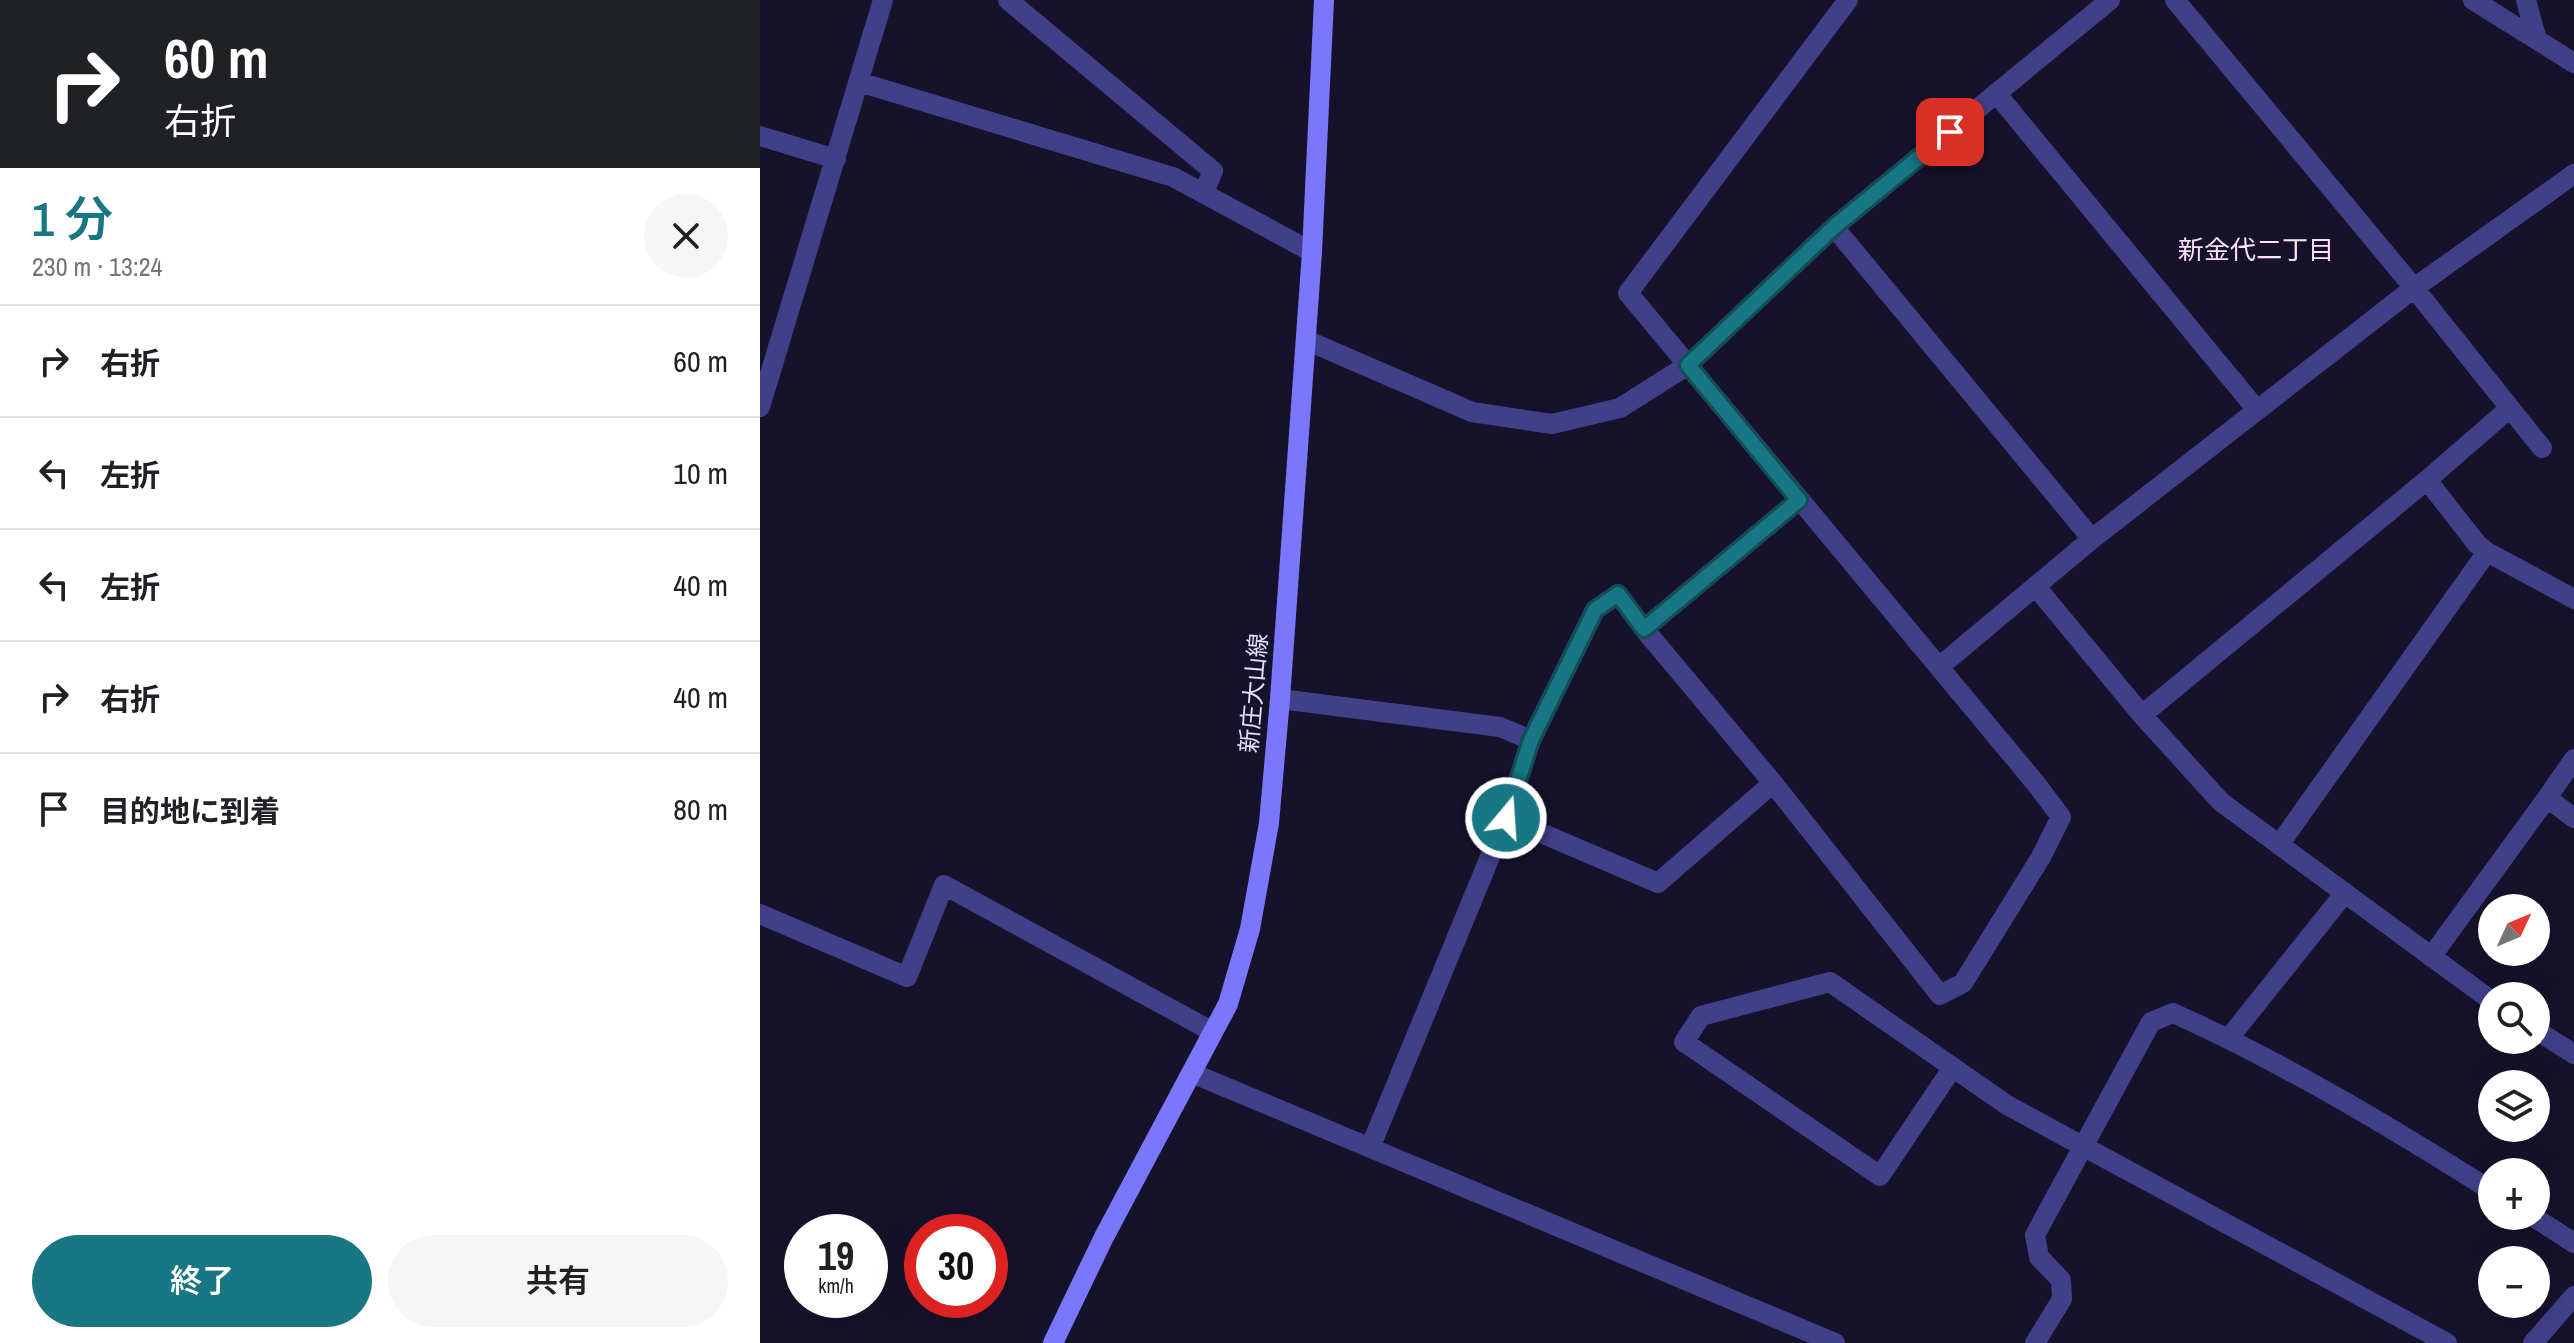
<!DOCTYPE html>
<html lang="ja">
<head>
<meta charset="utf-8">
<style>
	:root { --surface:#fff; --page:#f6f6f6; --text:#202124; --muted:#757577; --line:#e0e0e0; --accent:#187783 }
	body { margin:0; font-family:"Archivo Narrow","Noto Sans JP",sans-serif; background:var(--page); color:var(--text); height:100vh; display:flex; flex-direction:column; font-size:30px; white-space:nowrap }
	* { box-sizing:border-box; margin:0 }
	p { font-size:26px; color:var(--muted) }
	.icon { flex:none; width:44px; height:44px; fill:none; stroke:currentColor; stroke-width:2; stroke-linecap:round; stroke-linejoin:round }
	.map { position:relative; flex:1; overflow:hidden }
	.details { display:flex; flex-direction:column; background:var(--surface); width:760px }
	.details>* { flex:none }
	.hud { background:#202124; color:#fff; overflow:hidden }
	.needle { width:52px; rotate:46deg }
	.tools { position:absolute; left:1718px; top:894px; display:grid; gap:16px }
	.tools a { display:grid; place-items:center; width:72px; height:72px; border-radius:50%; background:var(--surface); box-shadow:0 8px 32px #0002; font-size:40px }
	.speed { position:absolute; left:24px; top:1214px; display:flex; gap:16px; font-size:40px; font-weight:700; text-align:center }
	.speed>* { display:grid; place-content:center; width:104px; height:104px; border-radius:50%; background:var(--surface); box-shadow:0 8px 32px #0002; line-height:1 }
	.speed small { font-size:20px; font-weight:400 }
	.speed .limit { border:12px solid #d22; background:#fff; color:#111 }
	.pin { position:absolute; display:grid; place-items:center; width:68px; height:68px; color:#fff; margin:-34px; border-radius:16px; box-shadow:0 4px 12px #0006 }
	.me { position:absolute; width:88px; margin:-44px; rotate:18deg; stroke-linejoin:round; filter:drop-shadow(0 0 6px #0008) }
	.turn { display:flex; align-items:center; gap:28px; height:168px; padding:0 32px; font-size:36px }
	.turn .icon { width:104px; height:104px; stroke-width:2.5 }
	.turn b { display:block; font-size:56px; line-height:68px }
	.round { display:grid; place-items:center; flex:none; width:84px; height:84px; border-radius:42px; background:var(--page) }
	.overview { display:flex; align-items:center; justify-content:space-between; height:136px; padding:0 32px }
	h1 { font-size:48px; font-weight:600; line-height:60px; color:var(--accent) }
	.primary-button { display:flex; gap:16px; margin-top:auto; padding:16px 32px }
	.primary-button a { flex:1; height:92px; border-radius:48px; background:var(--accent); color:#fff; font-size:32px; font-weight:600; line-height:92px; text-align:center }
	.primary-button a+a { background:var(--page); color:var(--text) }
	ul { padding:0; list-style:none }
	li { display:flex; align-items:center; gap:24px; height:112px; padding:0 32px; border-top:2px solid var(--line) }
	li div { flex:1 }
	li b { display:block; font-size:30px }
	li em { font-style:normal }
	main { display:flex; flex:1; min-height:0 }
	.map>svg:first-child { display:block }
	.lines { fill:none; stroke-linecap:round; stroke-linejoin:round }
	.street { stroke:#413f88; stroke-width:20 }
	.secondary { stroke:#7a77fb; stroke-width:20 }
	.route-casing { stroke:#104d55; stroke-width:20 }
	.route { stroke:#187783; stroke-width:14 }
	.labels { text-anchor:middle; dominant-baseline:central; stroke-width:8; stroke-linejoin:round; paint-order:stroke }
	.street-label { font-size:24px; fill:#e1ddfe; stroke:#16122b }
	.neighbourhood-label { font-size:26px; fill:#fedff3; stroke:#16122b }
</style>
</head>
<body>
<main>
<section class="details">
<div class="hud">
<div class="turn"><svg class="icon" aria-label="right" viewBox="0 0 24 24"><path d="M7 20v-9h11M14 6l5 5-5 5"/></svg><div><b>60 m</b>右折</div></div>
</div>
<div class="overview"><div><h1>1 分</h1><p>230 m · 13:24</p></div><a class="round"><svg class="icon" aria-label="close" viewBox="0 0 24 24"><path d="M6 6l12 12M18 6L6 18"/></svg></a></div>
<ul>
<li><svg class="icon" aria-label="right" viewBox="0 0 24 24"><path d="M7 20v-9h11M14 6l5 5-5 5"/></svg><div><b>右折</b></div><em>60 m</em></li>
<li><svg class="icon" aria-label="left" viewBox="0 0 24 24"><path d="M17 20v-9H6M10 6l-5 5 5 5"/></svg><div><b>左折</b></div><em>10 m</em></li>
<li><svg class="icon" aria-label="left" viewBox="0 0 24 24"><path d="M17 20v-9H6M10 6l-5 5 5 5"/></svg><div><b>左折</b></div><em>40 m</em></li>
<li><svg class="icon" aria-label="right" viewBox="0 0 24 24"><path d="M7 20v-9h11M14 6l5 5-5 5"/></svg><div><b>右折</b></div><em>40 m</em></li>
<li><svg class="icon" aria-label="arrive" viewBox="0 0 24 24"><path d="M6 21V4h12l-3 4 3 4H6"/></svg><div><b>目的地に到着</b></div><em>80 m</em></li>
</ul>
<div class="primary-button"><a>終了</a><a>共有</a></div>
</section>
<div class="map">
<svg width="1814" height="1343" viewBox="0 0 1814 1343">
	<rect width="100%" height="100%" fill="#16122b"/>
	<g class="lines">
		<path class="street" d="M248,0L453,171L444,192
			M1415,0L1654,288L1782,448
			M1713,0L1814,63
			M1766,0L1777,40
			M99,82L413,177L552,252
			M1236,93L1497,410
			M0,136L76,159
			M1074,227L1332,539
			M546,340L712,412L792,424L860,408L928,365L1074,227L1350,0
			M0,407L123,0
			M1667,480L1717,544L1727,552
			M1276,587L1382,715L1461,802L1732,1001
			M1179,667L1332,539L1654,288L1814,174
			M520,699L740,727L771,740L835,610L858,594L884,629L1039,500
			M1382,715L1667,480L1750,408
			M771,740L746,818L898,883L1013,783L884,629
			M1814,759L1787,798L1814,818
			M1013,783L1180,995L1203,983L1281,857L1301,817L1277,785L868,293L1088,0
			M1519,845L1727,552L1814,599
			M0,914L147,977L184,885L453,1032
			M1671,957L1787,798
			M1776,1030L1814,1054
			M1469,1038L1584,894
			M1193,1067L1120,1176L924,1042L941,1016L1070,982L1247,1105L1687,1343
			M432,1073L1075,1343
			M610,1148L746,818
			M1772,1216L1814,1243
			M1275,1343L1302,1299L1301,1280L1279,1257L1275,1235L1391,1022L1413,1013C1524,1063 1629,1126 1732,1191
			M1773,1343L1814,1296"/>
		<path class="secondary" d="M293,1343L344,1237L468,1004L490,929L509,823L520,699L552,252L564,0"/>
	</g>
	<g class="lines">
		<defs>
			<path id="route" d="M746,818L771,740L835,610L858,594L884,629L1039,500L928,365L1074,227L1190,132"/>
		</defs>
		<use href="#route" class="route-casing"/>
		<use href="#route" class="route"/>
	</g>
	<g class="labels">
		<g class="street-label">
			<text transform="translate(493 693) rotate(-85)">新庄大山線</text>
		</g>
		<g class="neighbourhood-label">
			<text x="1496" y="249">新金代二丁目</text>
		</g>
	</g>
</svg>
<div class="tools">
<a><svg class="needle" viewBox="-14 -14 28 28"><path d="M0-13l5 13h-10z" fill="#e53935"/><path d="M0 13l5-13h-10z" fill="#757577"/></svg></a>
<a><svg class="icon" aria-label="search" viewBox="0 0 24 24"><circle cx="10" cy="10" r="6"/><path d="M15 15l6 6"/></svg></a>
<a><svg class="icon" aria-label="layers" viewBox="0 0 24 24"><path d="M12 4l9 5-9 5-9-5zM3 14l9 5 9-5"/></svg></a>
<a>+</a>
<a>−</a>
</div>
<div class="speed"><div>19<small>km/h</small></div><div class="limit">30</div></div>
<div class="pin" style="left:1190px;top:132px;background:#d93025"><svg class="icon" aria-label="arrive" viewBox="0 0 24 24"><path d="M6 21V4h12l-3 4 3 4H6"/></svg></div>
<svg class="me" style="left:746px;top:818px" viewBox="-20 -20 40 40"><circle r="17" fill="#187783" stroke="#fff" stroke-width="3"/><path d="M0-11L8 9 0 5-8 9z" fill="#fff"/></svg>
</div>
</main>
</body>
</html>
